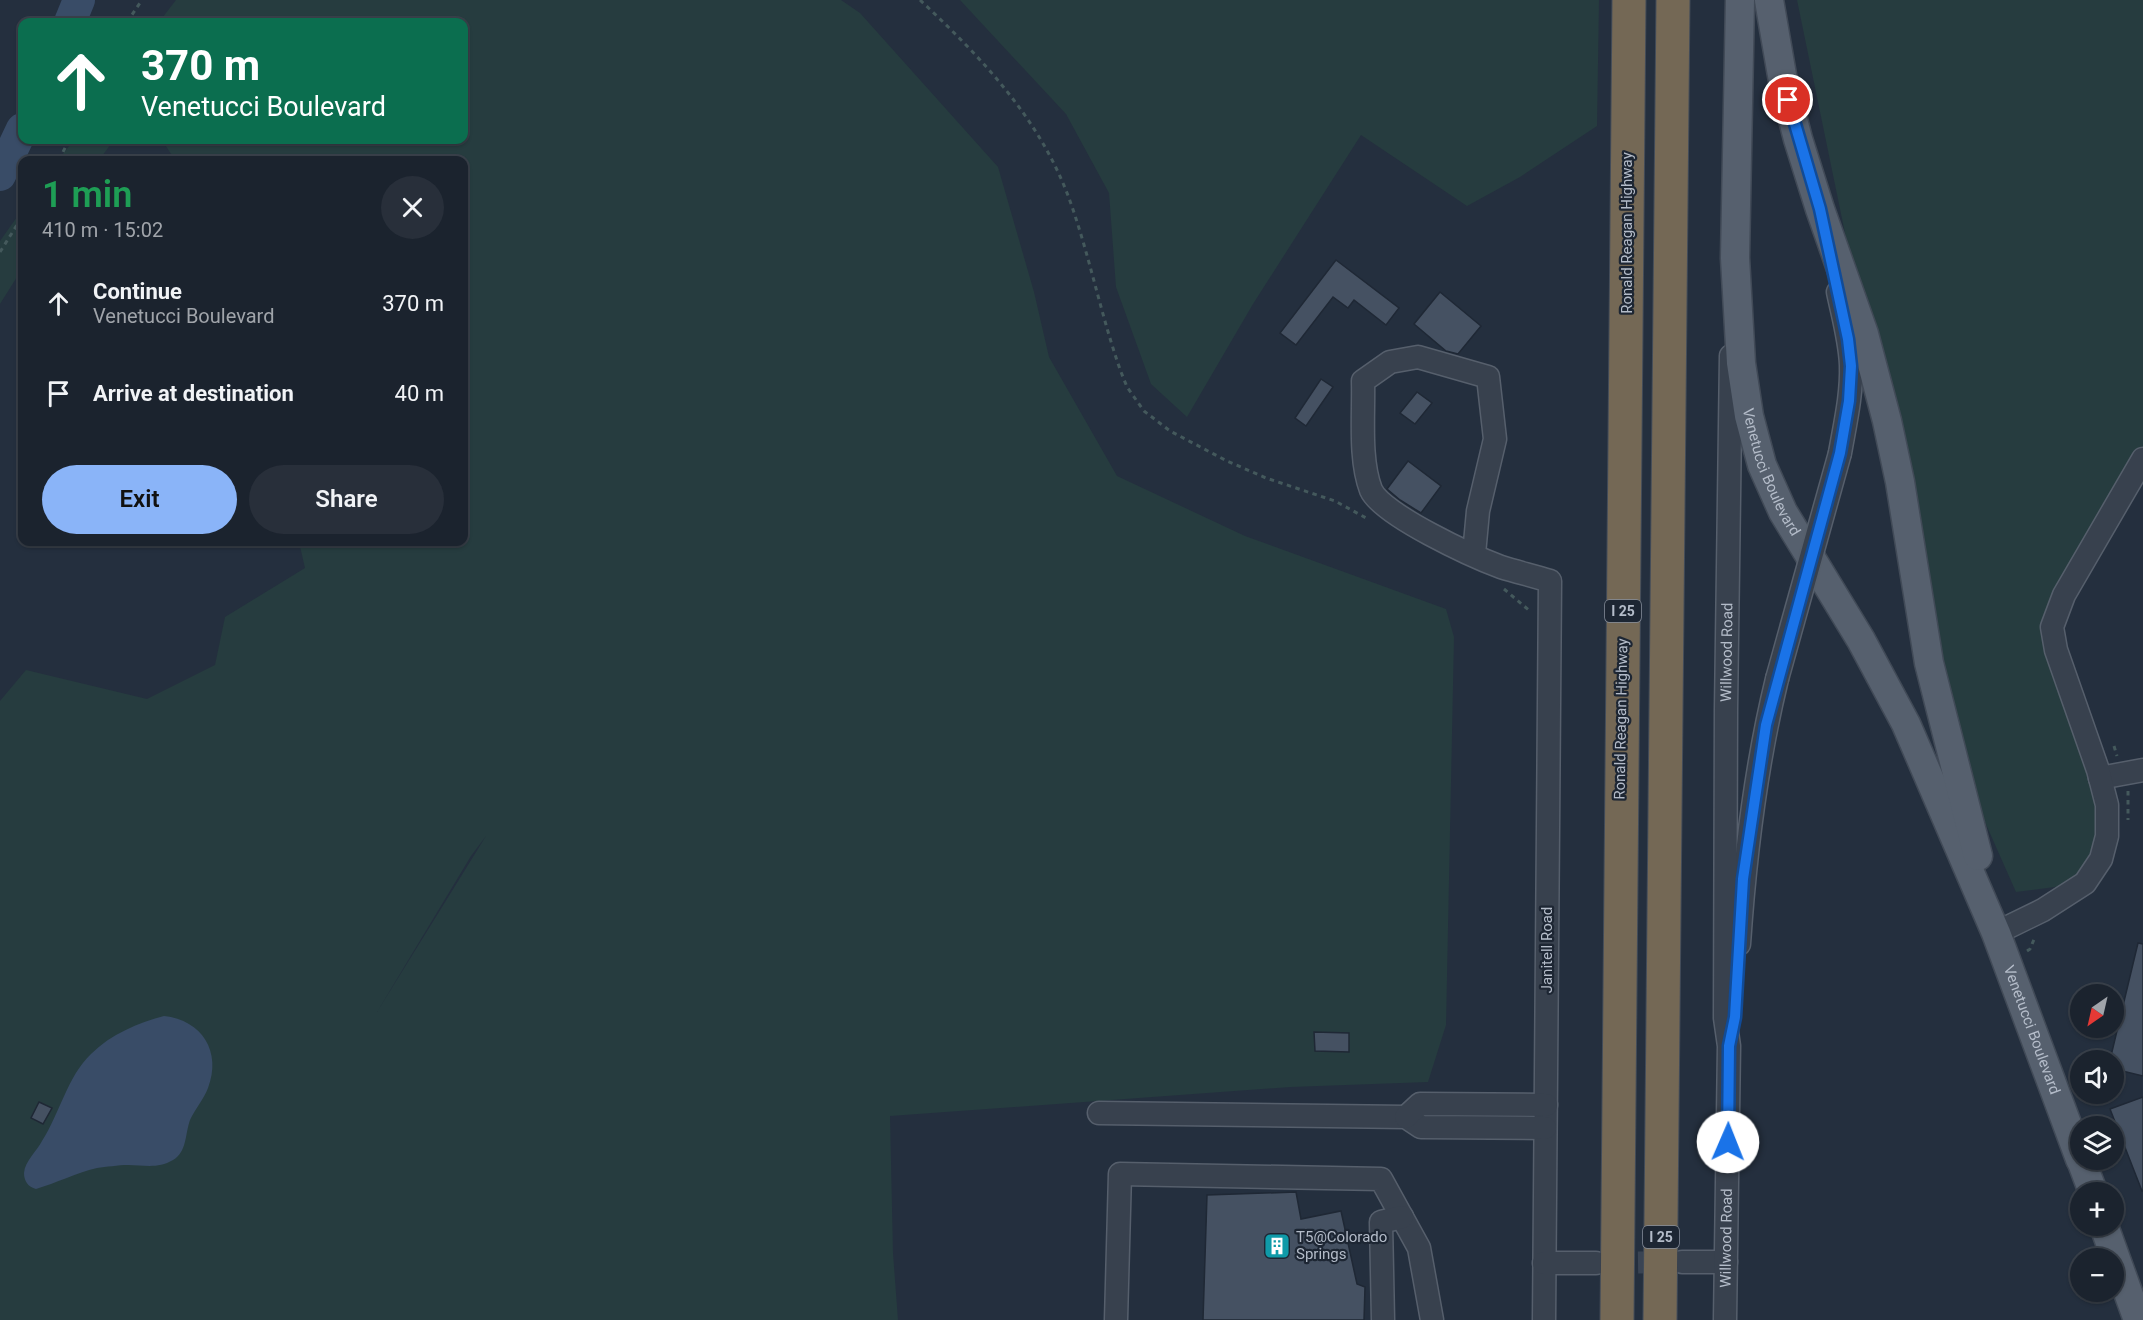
<!DOCTYPE html>
<html lang="en">
<head>
<meta charset="utf-8">
<style>
	:root { --surface:#1b232e; --page:#282f3a; --text:#f1f3f6; --muted:#a0a4aa; --line:#39404a; --accent:#8ab4f8 }
	body { margin:0; font-family:Roboto,sans-serif; background:var(--page); color:var(--text); height:100vh; display:flex; flex-direction:column; font-size:22px; white-space:nowrap }
	* { box-sizing:border-box; margin:0 }
	p { font-size:20px; color:var(--muted) }
	.icon { flex:none; width:33px; height:33px; fill:none; stroke:currentColor; stroke-width:2; stroke-linecap:round; stroke-linejoin:round }
	.map { position:relative; flex:1; overflow:hidden }
	.drawer { position:absolute; left:18px; top:156px; width:450px; height:390px; display:flex; flex-direction:column; background:var(--surface); border-radius:12px; box-shadow:0 2px 4px #0004,0 0 0 2px var(--line) }
	.drawer>* { flex:none }
	.guide { position:absolute; left:18px; top:18px; width:450px; height:126px; border-radius:12px; box-shadow:0 2px 4px #0004,0 0 0 2px var(--line); background:#0b6e4f; color:#fff; overflow:hidden }
	.needle { width:39px; rotate:214deg }
	.tools { position:absolute; left:2070px; top:984px; display:grid; gap:12px }
	.tools a { display:grid; place-items:center; width:54px; height:54px; border-radius:50%; background:var(--surface); box-shadow:0 2px 4px #0004,0 0 0 2px var(--line); font-size:30px }
	.pin { position:absolute; display:grid; place-items:center; width:51px; height:51px; color:#fff; margin:-26px; border:3px solid #fff; border-radius:50%; box-shadow:0 2px 6px #0007 }
	.me { position:absolute; width:66px; margin:-33px; rotate:1deg; stroke-linejoin:round; filter:drop-shadow(0 0 4px #0008) }
	.turn { display:flex; align-items:center; gap:21px; height:126px; padding:0 24px; font-size:27px }
	.turn .icon { width:78px; height:78px; stroke-width:2.5 }
	.turn b { display:block; font-size:42px; line-height:51px }
	.round { display:grid; place-items:center; flex:none; width:63px; height:63px; border-radius:32px; background:var(--page) }
	.summary { display:flex; align-items:center; justify-content:space-between; height:102px; padding:0 24px }
	h1 { font-size:36px; font-weight:600; line-height:45px; color:#1e9e55 }
	.button { display:flex; gap:12px; margin-top:auto; padding:12px 24px }
	.button a { flex:1; height:69px; border-radius:36px; background:var(--accent); color:#111; font-size:24px; font-weight:600; line-height:69px; text-align:center }
	.button a+a { background:var(--page); color:var(--text) }
	ul { padding:0; list-style:none }
	li { display:flex; align-items:center; gap:18px; height:90px; padding:0 24px }
	li div { flex:1 }
	li b { display:block; font-size:22px }
	li em { font-style:normal }
	.map>svg:first-child { display:block }
	.green { fill:#263c3f; fill-rule:evenodd }
	.water { fill:#394c67 }
	.lines { fill:none; stroke-linecap:round; stroke-linejoin:round }
	.river { stroke:#394c67; stroke-width:32 }
	.building { fill:#455162; stroke:#1f2835; stroke-width:1.5 }
	.minor-tunnel { stroke:#3a4453; stroke-width:22; stroke-dasharray:22 11; stroke-linecap:butt }
	.minor-casing { stroke:#565f6c; stroke-width:25 }
	.major-casing { stroke:#414a57; stroke-width:31 }
	.highway-casing { stroke:#434c59; stroke-width:35 }
	.path { stroke:#44595c; stroke-width:3; stroke-dasharray:4.5 4.5; stroke-linecap:butt }
	.minor { stroke:#38414e; stroke-width:22 }
	.major { stroke:#56606e; stroke-width:28 }
	.highway { stroke:#746855; stroke-width:33 }
	.minor-bridge-casing { stroke:#565f6c; stroke-width:25; stroke-linecap:butt }
	.minor-bridge { stroke:#38414e; stroke-width:22 }
	.route-casing { stroke:#114b97; stroke-width:15 }
	.route { stroke:#1a73e8; stroke-width:10 }
	.labels { text-anchor:middle; dominant-baseline:central; stroke-width:4.5; stroke-linejoin:round; paint-order:stroke }
	.shield { fill:#1d2633; stroke:#878f9c; stroke-width:1.5 }
	.shield-label { font-size:14px; font-weight:bold; fill:#b4bcc9 }
	.street-label { font-size:15px; fill:#b4bcc9; stroke:#1d2633 }
	.poi-label { font-size:15px; fill:#b4bcc9; stroke:#1d2633; text-anchor:start }
</style>
</head>
<body>
<div class="map">
<svg width="2143" height="1320" viewBox="0 0 2143 1320">
	<rect width="100%" height="100%" fill="#242f3e"/>
	<path class="green" d="M176,0H841L860,13L998,167L1034,292L1049,357L1117,476L1245,536L1446,609L1454,637L1446,1025L1428,1082L1291,1087L890,1116L893,1253L898,1320H0V701L26,670L147,699L215,665L225,617L305,568L299,542H464V160H175L162,140H464V22H159ZM486,836L377,1012L471,856Z
		M960,0H1599L1597,126L1520,177L1467,206L1361,135L1253,304L1187,417L1151,384L1116,287L1109,193L1066,114Z
		M1797,0H2143V460L2064,595L2056,650L2107,805L2085,883L2016,892L1950,743Z
		M74,140H114L99,160H58Z
		M22,210V269L0,304V241Z"/>
	<path class="water" d="M164,1016C202,1020 222,1052 208,1088C204,1099 195,1109 190,1120C185,1134 187,1152 173,1160C158,1169 144,1165 128,1165C118,1165 106,1167 97,1168C76,1173 56,1183 36,1189C28,1187 24,1181 24,1173C25,1161 37,1151 42,1141C60,1113 67,1077 91,1054C111,1034 138,1023 164,1016Z"/>
	<g class="lines">
		<path class="river" d="M70,22L79,0
			M0,175L22,129"/>
	</g>
	<path class="building" d="M1336,260L1399,308L1386,325L1354,300L1348,308L1333,297L1296,345L1280,333Z
		M1440,292L1481,326L1458,354L1446,351L1414,324Z
		M1321,379L1333,387L1306,426L1295,418Z
		M1417,392L1432,403L1415,424L1400,413Z
		M1408,461L1441,486L1421,513L1400,500L1387,489Z
		M2138,943L2143,944V1076L2114,1069V1060H2110Z
		M1314,1032L1349,1033V1052L1315,1051Z
		M2143,1097V1191H2142L2110,1109Z
		M39,1102L52,1108L43,1124L31,1118Z
		M1296,1192L1301,1219L1341,1211L1357,1284L1365,1287L1364,1320H1203L1207,1195Z"/>
	<g class="lines">
		<path class="minor-tunnel" d="M1605,1263L1674,1262"/>
		<defs>
			<g id="minor">
				<path d="M1838,292C1843,316 1850,340 1851,365C1852,395 1845,424 1840,453"/>
				<path d="M1474,554L1478,511L1495,439L1488,377L1418,357L1390,362L1363,381C1364,414 1359,459 1371,490C1382,515 1474,557 1501,567C1517,572 1534,576 1550,581L1544,1320"/>
				<path d="M2100,778L2143,770"/>
				<path d="M1996,933L2043,910L2085,883L2101,859L2107,836V805L2098,770L2056,650L2052,627L2064,595L2143,459"/>
				<path d="M1739,944C1745,855 1756,765 1777,679"/>
				<path d="M1099,1113L1406,1117L1421,1127L1545,1128"/>
				<path d="M1406,1117L1420,1104L1546,1105"/>
				<path d="M1682,1262H1726"/>
				<path d="M1544,1263H1596"/>
				<path d="M1116,1320L1120,1174L1381,1179L1419,1248L1432,1320"/>
				<path d="M1383,1320L1381,1222L1402,1217"/>
				<path id="s1" d="M1725,1320L1729,1046L1725,1018L1726,709L1731,356"/>
			</g>
			<g id="major">
				<path id="s2" d="M1740,0L1735,258L1741,363L1749,416L1762,465L1783,512L1861,640L1906,724L1996,933L2080,1159"/>
				<path d="M1769,0L1783,81L1798,139L1820,209L1864,334L1887,421L1900,482L1929,663L1978,856"/>
				<path d="M2081,1160L2093,1192"/>
				<path d="M2104,1226L2138,1320"/>
			</g>
			<path id="highway" d="M1617,1320L1629,0
				M1660,1320L1673,0"/>
		</defs>
		<use href="#minor" class="minor-casing"/>
		<use href="#major" class="major-casing"/>
		<use href="#highway" class="highway-casing"/>
		<path class="path" d="M920,0C982,58 1041,120 1070,201C1090,257 1101,316 1121,372L1127,387L1144,411L1170,431L1227,461L1266,478L1335,501L1368,519
			M127,22L142,0
			M59,160L69,140
			M0,252L22,217
			M1504,589L1531,612
			M2114,746L2117,756
			M2128,791V820
			M2027,951L2030,949L2035,937"/>
		<use href="#minor" class="minor"/>
		<use href="#major" class="major"/>
		<use href="#highway" class="highway"/>
		<defs>
			<path id="minor-bridge" d="M1777,679L1840,453"/>
		</defs>
		<use href="#minor-bridge" class="minor-bridge-casing"/>
		<use href="#minor-bridge" class="minor-bridge"/>
	</g>
	<g class="lines">
		<defs>
			<path id="route" d="M1728,1142L1729,1046L1735,1017L1743,879L1766,725L1840,453L1849,401L1851,366L1848,339L1820,209L1788,100"/>
		</defs>
		<use href="#route" class="route-casing"/>
		<use href="#route" class="route"/>
	</g>
	<defs>
		<symbol id="building-square" viewBox="-11 -11 22 22"><rect x="-9" y="-9" width="18" height="18" rx="4" fill="#0f9aa8" stroke="#1d2633"/><path d="M-4-6H4V6H1V3H-1V6H-4ZM-2.5-4.3h1.7v1.8h-1.7ZM.8-4.3h1.7v1.8H.8ZM-2.5-1h1.7V.8h-1.7ZM.8-1h1.7V.8H.8Z" fill="#fff"/></symbol>
	</defs>
	<g fill-rule="evenodd">
		<use href="#building-square" x="1262" y="1231" width="30" height="30"/>
	</g>
	<g class="labels">
		<g class="shield">
			<rect x="1605" y="600" width="36" height="22" rx="4.5"/>
			<rect x="1643" y="1226" width="36" height="22" rx="4.5"/>
		</g>
		<g class="shield-label">
			<text x="1623" y="611">I 25</text>
			<text x="1661" y="1237">I 25</text>
		</g>
		<g class="street-label">
			<text transform="translate(1627 233) rotate(-90)">Ronald Reagan Highway</text>
			<text stroke="none"><textPath href="#s2" startOffset="477">Venetucci Boulevard</textPath></text>
			<text stroke="none"><textPath href="#s1" startOffset="668">Willwood Road</textPath></text>
			<text transform="translate(1621 719) rotate(-89)">Ronald Reagan Highway</text>
			<text transform="translate(1547 950) rotate(-90)">Janitell Road</text>
			<text stroke="none"><textPath href="#s2" startOffset="1095">Venetucci Boulevard</textPath></text>
			<text stroke="none"><textPath href="#s1" startOffset="82">Willwood Road</textPath></text>
		</g>
		<g class="poi-label">
			<text x="1296" y="1237">T5@Colorado<tspan x="1296" dy="17">Springs</tspan></text>
		</g>
	</g>
</svg>
<div class="tools">
<a><svg class="needle" viewBox="-14 -14 28 28"><path d="M0-13l5 13h-10z" fill="#e53935"/><path d="M0 13l5-13h-10z" fill="#a0a4aa"/></svg></a>
<a><svg class="icon" aria-label="sound" viewBox="0 0 24 24"><path d="M4 9h4l5-4v14l-5-4H4zM17 9q2 3 0 6"/></svg></a>
<a><svg class="icon" aria-label="layers" viewBox="0 0 24 24"><path d="M12 4l9 5-9 5-9-5zM3 14l9 5 9-5"/></svg></a>
<a>+</a>
<a>−</a>
</div>
<div class="pin" style="left:1788px;top:100px;background:#d93025"><svg class="icon" aria-label="arrive" viewBox="0 0 24 24"><path d="M6 21V4h12l-3 4 3 4H6"/></svg></div>
<svg class="me" style="left:1728px;top:1142px" viewBox="-20 -20 40 40"><circle r="19" fill="#fff"/><path d="M0-13L10 11 0 6-10 11z" fill="#1a73e8"/></svg>
<div class="guide">
<div class="turn"><svg class="icon" aria-label="ahead" viewBox="0 0 24 24"><path d="M12 20V5M6 11l6-6 6 6"/></svg><div><b>370 m</b>Venetucci Boulevard</div></div>
</div>
<section class="drawer">
<div class="summary"><div><h1>1 min</h1><p>410 m · 15:02</p></div><a class="round"><svg class="icon" aria-label="close" viewBox="0 0 24 24"><path d="M6 6l12 12M18 6L6 18"/></svg></a></div>
<ul>
<li><svg class="icon" aria-label="ahead" viewBox="0 0 24 24"><path d="M12 20V5M6 11l6-6 6 6"/></svg><div><b>Continue</b><p>Venetucci Boulevard</p></div><em>370 m</em></li>
<li><svg class="icon" aria-label="arrive" viewBox="0 0 24 24"><path d="M6 21V4h12l-3 4 3 4H6"/></svg><div><b>Arrive at destination</b></div><em>40 m</em></li>
</ul>
<div class="button"><a>Exit</a><a>Share</a></div>
</section>
</div>
</body>
</html>
